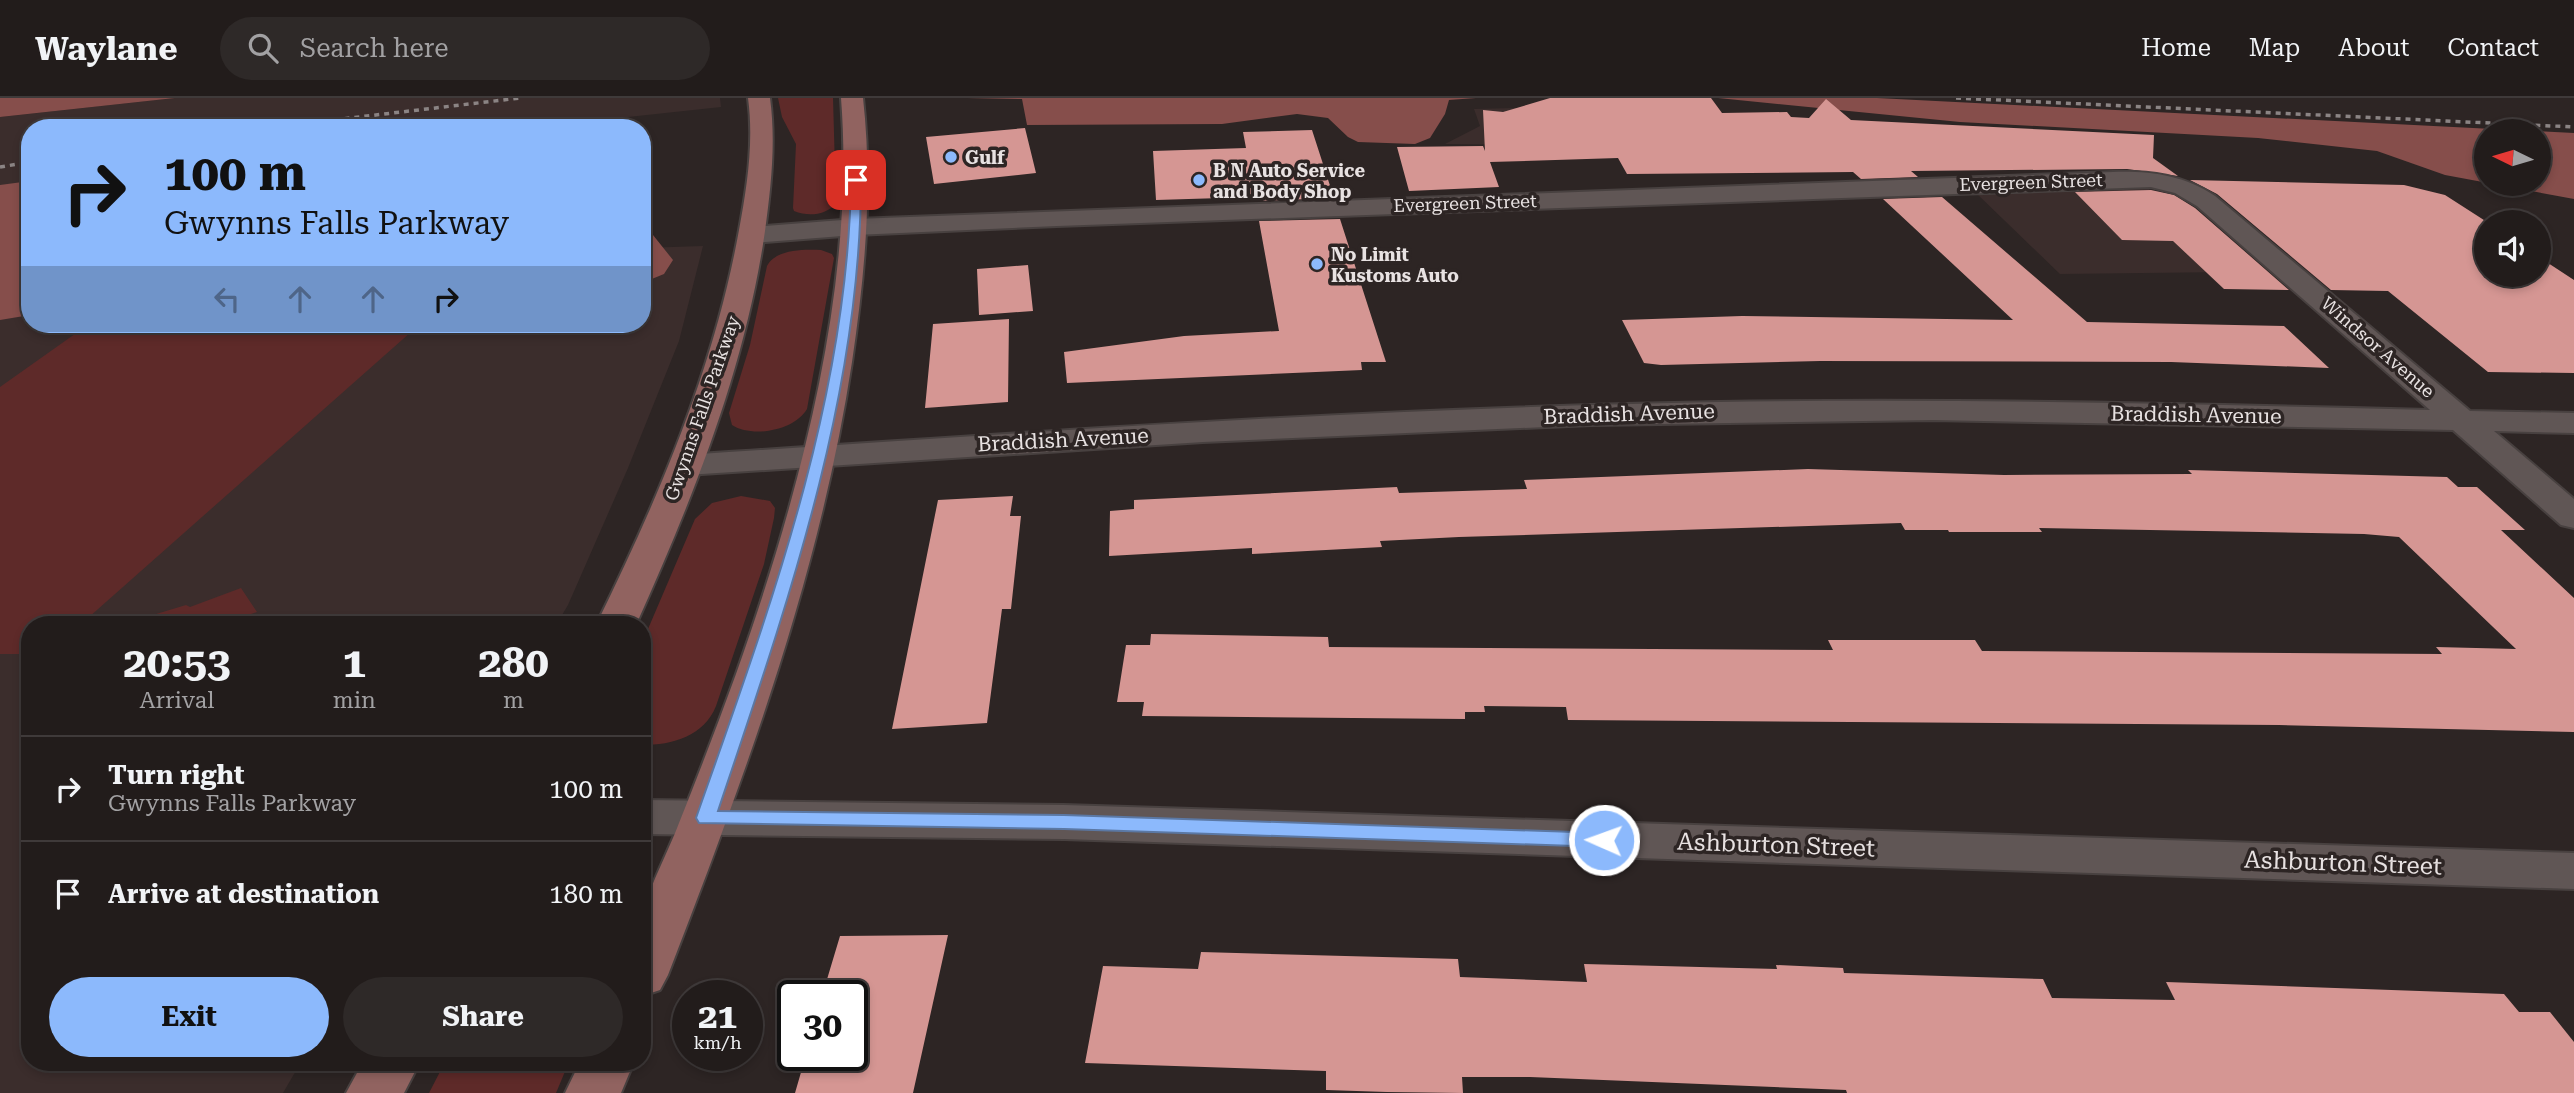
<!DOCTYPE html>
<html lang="en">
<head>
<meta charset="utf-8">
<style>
	:root { --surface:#221c1b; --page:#2e2928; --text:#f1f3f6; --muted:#a2a1a3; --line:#3f3a3a; --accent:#8cb9fc }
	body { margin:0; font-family:"Roboto Serif",serif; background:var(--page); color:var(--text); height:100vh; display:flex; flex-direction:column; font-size:26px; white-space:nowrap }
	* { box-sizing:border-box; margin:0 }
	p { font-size:23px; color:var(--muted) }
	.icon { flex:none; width:38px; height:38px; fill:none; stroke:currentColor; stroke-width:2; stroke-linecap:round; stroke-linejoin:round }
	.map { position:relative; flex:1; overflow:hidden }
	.sheet { position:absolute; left:21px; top:518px; width:630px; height:455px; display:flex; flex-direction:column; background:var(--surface); border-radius:28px; box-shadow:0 4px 10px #0003,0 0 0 2px var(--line) }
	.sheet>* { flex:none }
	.hud { position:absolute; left:21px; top:21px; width:630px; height:214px; border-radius:28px; box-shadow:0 4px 10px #0003,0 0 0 2px var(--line); background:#8cb9fc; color:#111; overflow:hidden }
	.needle { width:46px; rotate:275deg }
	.buttons { position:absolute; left:2474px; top:21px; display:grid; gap:14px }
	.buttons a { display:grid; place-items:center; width:77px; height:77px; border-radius:50%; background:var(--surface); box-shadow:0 4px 10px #0003,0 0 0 2px var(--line); font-size:35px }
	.speed { position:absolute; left:672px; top:882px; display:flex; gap:14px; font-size:35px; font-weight:700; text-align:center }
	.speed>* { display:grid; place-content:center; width:91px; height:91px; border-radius:50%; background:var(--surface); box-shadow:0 4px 10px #0003,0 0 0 2px var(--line); line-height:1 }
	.speed small { font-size:18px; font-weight:400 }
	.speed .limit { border:4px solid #111; border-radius:10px; background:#fff; color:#111 }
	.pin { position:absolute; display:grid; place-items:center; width:60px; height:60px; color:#fff; margin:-30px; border-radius:14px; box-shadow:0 4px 10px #0006 }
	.me { position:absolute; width:77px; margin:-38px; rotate:272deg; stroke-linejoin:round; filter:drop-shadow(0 0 5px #0008) }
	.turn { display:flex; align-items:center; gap:24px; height:147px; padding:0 28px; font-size:32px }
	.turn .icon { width:91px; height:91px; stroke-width:2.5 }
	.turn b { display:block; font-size:49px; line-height:60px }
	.lanes { display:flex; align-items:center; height:66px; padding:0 28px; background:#0003; justify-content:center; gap:35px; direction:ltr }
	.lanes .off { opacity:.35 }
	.eta { display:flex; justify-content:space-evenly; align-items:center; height:119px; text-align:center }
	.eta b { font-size:42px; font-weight:700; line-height:49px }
	.button { display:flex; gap:14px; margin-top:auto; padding:14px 28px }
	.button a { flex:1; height:80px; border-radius:42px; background:var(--accent); color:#111; font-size:28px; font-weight:700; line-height:80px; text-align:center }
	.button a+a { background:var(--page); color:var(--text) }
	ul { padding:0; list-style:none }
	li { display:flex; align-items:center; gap:21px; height:105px; padding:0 28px; border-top:2px solid var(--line) }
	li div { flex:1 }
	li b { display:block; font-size:26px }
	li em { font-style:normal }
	header { display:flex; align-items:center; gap:42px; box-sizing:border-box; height:98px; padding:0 35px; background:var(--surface); border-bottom:2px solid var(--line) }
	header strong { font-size:33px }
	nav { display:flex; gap:38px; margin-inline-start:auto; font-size:24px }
	.search { width:490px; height:63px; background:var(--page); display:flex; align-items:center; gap:18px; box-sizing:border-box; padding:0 24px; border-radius:38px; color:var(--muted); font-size:26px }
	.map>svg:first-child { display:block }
	.built { fill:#3b2d2c }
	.green { fill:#5e2a29 }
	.forest { fill:#864e4b; fill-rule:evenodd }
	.building { fill:#d59693 }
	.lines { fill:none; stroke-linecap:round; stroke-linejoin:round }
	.minor-casing { stroke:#484140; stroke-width:4 }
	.major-casing { stroke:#484140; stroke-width:4 }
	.minor { fill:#605655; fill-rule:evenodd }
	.major { fill:#916360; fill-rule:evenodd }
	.rail { stroke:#8b8484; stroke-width:3.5; stroke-dasharray:5 5; stroke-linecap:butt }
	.route { fill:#8cb9fc; stroke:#5b78a4; stroke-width:2 }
	.poi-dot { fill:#8cb9fc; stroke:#2d2524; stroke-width:2.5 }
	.labels { text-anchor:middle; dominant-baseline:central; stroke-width:7; stroke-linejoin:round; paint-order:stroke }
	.far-poi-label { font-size:18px; font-weight:bold; fill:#e8e2e2; stroke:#2d2524; text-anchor:start }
	.far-street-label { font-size:18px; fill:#e8e2e2; stroke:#2d2524 }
	.street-label { font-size:21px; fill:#e8e2e2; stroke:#2d2524 }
	.near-street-label { font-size:24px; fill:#e8e2e2; stroke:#2d2524 }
</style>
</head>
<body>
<header>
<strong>Waylane</strong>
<div class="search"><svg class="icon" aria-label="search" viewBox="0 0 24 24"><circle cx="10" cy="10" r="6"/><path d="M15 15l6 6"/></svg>Search here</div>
<nav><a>Home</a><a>Map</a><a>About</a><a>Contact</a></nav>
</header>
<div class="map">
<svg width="2574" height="995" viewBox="0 0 2574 995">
	<rect width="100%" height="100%" fill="#2d2524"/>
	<path class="built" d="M175,0H720L721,9L526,30H30V124L0,129V19Z
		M1553,9L1572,47L1445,46L1480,28L1474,11Z
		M2148,90L2228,174L2060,176L1974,93Z
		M703,148L679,243L628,370L568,507L556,527H30V964H301L283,995H0V170L30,169V226H642V150Z"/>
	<path class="green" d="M778,0H833L836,106C825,117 809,119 794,113L793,110L796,46L782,19Z
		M821,152L832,156L834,160L807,311C794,333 752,340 732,327L729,315L750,247L767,168C776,151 804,151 821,152Z
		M89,226H420L80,527H30V556H0V289Z
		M741,398L770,403L775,410L774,420L764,466L716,608C704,638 673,647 642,647V545L645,538L695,421L712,405Z
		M241,490L257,514L220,527H106L119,523H133L186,507L190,509Z
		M445,964H569L556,995H429Z"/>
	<path class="forest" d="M0,0H175L0,19Z
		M967,0H1476L1449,2L1445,16L1430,40L1415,46L1358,44L1348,39L1328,20L1297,16L1222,26L1027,27L1022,1Z
		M1718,0H1877L2574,35V101L2445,77L2377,53L2258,40L1960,24ZM2487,33H2539V86H2487Z
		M30,83V217L0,222V87Z
		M642,137H653L673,162L664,176L642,185Z"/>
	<path class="building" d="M1550,0H1711L1722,15L1787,14L1791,19L1809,20L1826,1L1851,22L2154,37L2153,60L2178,78L2127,71L1911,73L1918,79L1861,81L1853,74L1627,76L1618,60L1490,64L1499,89L1409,93L1397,49L1483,48L1485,53L1483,12L1503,14Z
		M1025,30L1036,75L934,86L926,39Z
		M1312,32L1334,100L1255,103L1254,99L1156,102L1153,53L1246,50L1243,34Z
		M2190,82L2404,87L2445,97L2487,124V177H2539V159L2574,182V275L2488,274L2388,193L2331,192L2217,96Z
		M2151,92L2174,97L2195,110L2289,192L2224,191L2173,143L2122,142L2075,94Z
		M1942,99L2087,224L2284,228L2329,270L2171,264L1820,263L1661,267L1644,265L1622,222L1742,218L2013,222L1883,101Z
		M1340,121L1386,264H1361L1362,272L1067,285L1064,254L1184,238L1279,233L1259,123Z
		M1028,167L1033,213L979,217L977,171Z
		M1009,221L1008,304L925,310L933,226Z
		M1808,371L2004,377L2192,376L2188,372L2447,379L2458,389H2477L2525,432H2501L2574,500V634L2279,627L1568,622L1566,609L1484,608L1485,614H1465V621L1142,618L1144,604H1117L1126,547H1150L1151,536L1328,539L1329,549L1833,552L1828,542H1975L1982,553L2442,556L2436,549L2516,551L2399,439L2364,436L2039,430L2042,434H1949L1948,432H1905L1901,425L1459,439L1380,443L1382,449L1252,456V450L1109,458L1110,413L1134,411V402L1397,389L1399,395L1527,391L1524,382Z
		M1013,398L1010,418H1021L1011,511H1002L987,625L892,631L938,402Z
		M948,837L913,995H795L806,957H852V898H822L840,838Z
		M1201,854L1458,861L1460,879L1587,884L1584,866L1777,871L1776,867L1843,870L1844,875L2043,881L2052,900L2175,902L2166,884L2504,896L2519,914H2550L2574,944V995H1847L1846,992L1530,979H1462L1463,995L1387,994L1326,992V973L1085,965L1103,868L1198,871Z"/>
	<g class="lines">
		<defs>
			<path id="minor" d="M2113,74C2151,73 2183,77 2215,98L2470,313L2574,315V335L2494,333L2574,401V430L2561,427L2453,332L1933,322L1591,327L1203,344L686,377L674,374L669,367L674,360L686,357C1030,334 1375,310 1720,304C1957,300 2193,306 2430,312L2197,108L2175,95L2151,89L1057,128L855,137L752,145L743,143L739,137L743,131L752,129L855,121Z
				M642,702L1064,707L2574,755V791L1064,741L642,736Z"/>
			<path id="major" d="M748,0H770C776,44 771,89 765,133C745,271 693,400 636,527H596C658,401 714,271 739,132C747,89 754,44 748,0Z
				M841,0H863C873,89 865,176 852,264C820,476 745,678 668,877L660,892L642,898C642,876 638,832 643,813C652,783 668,754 679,725C699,675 718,626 736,576C799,399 856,188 841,0Z
				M363,964H420L404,995H346Z
				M580,964H634L621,995H565Z"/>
		</defs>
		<use href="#minor" class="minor-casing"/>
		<use href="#major" class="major-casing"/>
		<use href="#minor" class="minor"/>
		<use href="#major" class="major"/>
		<path class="rail" d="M1956,0L2574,29
			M265,30L520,0
			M0,69L30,64"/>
	</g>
	<path class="route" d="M856,79L861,82C861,299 786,510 718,713L1064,717L1604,735L1611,737L1614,742L1611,747L1604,749L1064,731L699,725L696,720C768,515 848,302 851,82Z"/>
	<g class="poi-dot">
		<circle cx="951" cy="59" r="7"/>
		<circle cx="1199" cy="82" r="7"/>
		<circle cx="1317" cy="166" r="7"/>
	</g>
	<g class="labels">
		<g class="far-poi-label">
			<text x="965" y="59">Gulf</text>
			<text x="1213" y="72">B N Auto Service<tspan x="1213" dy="21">and Body Shop</tspan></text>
			<text x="1331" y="156">No Limit<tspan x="1331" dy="21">Kustoms Auto</tspan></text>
		</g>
		<g class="far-street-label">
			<text transform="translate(2031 84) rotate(-2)">Evergreen Street</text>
			<text transform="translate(1465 105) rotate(-2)">Evergreen Street</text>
			<text transform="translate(2378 249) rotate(41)">Windsor Avenue</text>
			<text transform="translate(702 310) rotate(-71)">Gwynns Falls Parkway</text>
		</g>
		<g class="street-label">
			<text transform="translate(1629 316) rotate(-2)">Braddish Avenue</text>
			<text transform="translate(2196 317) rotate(1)">Braddish Avenue</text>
			<text transform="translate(1063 342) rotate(-3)">Braddish Avenue</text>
		</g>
		<g class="near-street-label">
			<text transform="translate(1776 747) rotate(2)">Ashburton Street</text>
			<text transform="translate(2343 765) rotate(2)">Ashburton Street</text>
		</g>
	</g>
</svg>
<div class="buttons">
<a><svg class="needle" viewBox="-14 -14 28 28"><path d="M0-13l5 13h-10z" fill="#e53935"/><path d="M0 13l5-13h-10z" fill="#a2a1a3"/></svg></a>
<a><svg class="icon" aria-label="sound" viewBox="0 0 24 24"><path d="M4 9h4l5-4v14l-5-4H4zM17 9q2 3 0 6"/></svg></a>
</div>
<div class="speed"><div>21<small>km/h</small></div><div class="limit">30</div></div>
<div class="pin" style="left:856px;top:82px;background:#d93025"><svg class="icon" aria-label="arrive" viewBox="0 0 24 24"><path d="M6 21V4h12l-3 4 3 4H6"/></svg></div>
<svg class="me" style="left:1604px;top:742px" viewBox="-20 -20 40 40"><circle r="17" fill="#8cb9fc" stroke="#fff" stroke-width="3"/><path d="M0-11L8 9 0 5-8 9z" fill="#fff"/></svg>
<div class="hud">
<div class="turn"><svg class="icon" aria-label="right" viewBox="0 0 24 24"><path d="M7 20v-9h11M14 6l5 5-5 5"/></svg><div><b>100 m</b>Gwynns Falls Parkway</div></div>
<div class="lanes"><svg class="icon off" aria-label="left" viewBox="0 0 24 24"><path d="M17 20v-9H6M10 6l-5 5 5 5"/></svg><svg class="icon off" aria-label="ahead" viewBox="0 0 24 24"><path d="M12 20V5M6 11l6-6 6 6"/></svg><svg class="icon off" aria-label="ahead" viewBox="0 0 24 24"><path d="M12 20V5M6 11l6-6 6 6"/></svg><svg class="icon" aria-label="right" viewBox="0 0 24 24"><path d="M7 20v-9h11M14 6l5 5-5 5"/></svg></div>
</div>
<section class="sheet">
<div class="eta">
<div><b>20:53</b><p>Arrival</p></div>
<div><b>1</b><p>min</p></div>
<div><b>280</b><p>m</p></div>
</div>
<ul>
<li><svg class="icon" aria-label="right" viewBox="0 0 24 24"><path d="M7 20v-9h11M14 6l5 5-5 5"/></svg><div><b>Turn right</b><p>Gwynns Falls Parkway</p></div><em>100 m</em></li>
<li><svg class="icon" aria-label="arrive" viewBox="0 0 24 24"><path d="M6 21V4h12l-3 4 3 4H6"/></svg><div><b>Arrive at destination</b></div><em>180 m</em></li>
</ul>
<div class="button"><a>Exit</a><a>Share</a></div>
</section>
</div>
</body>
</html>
